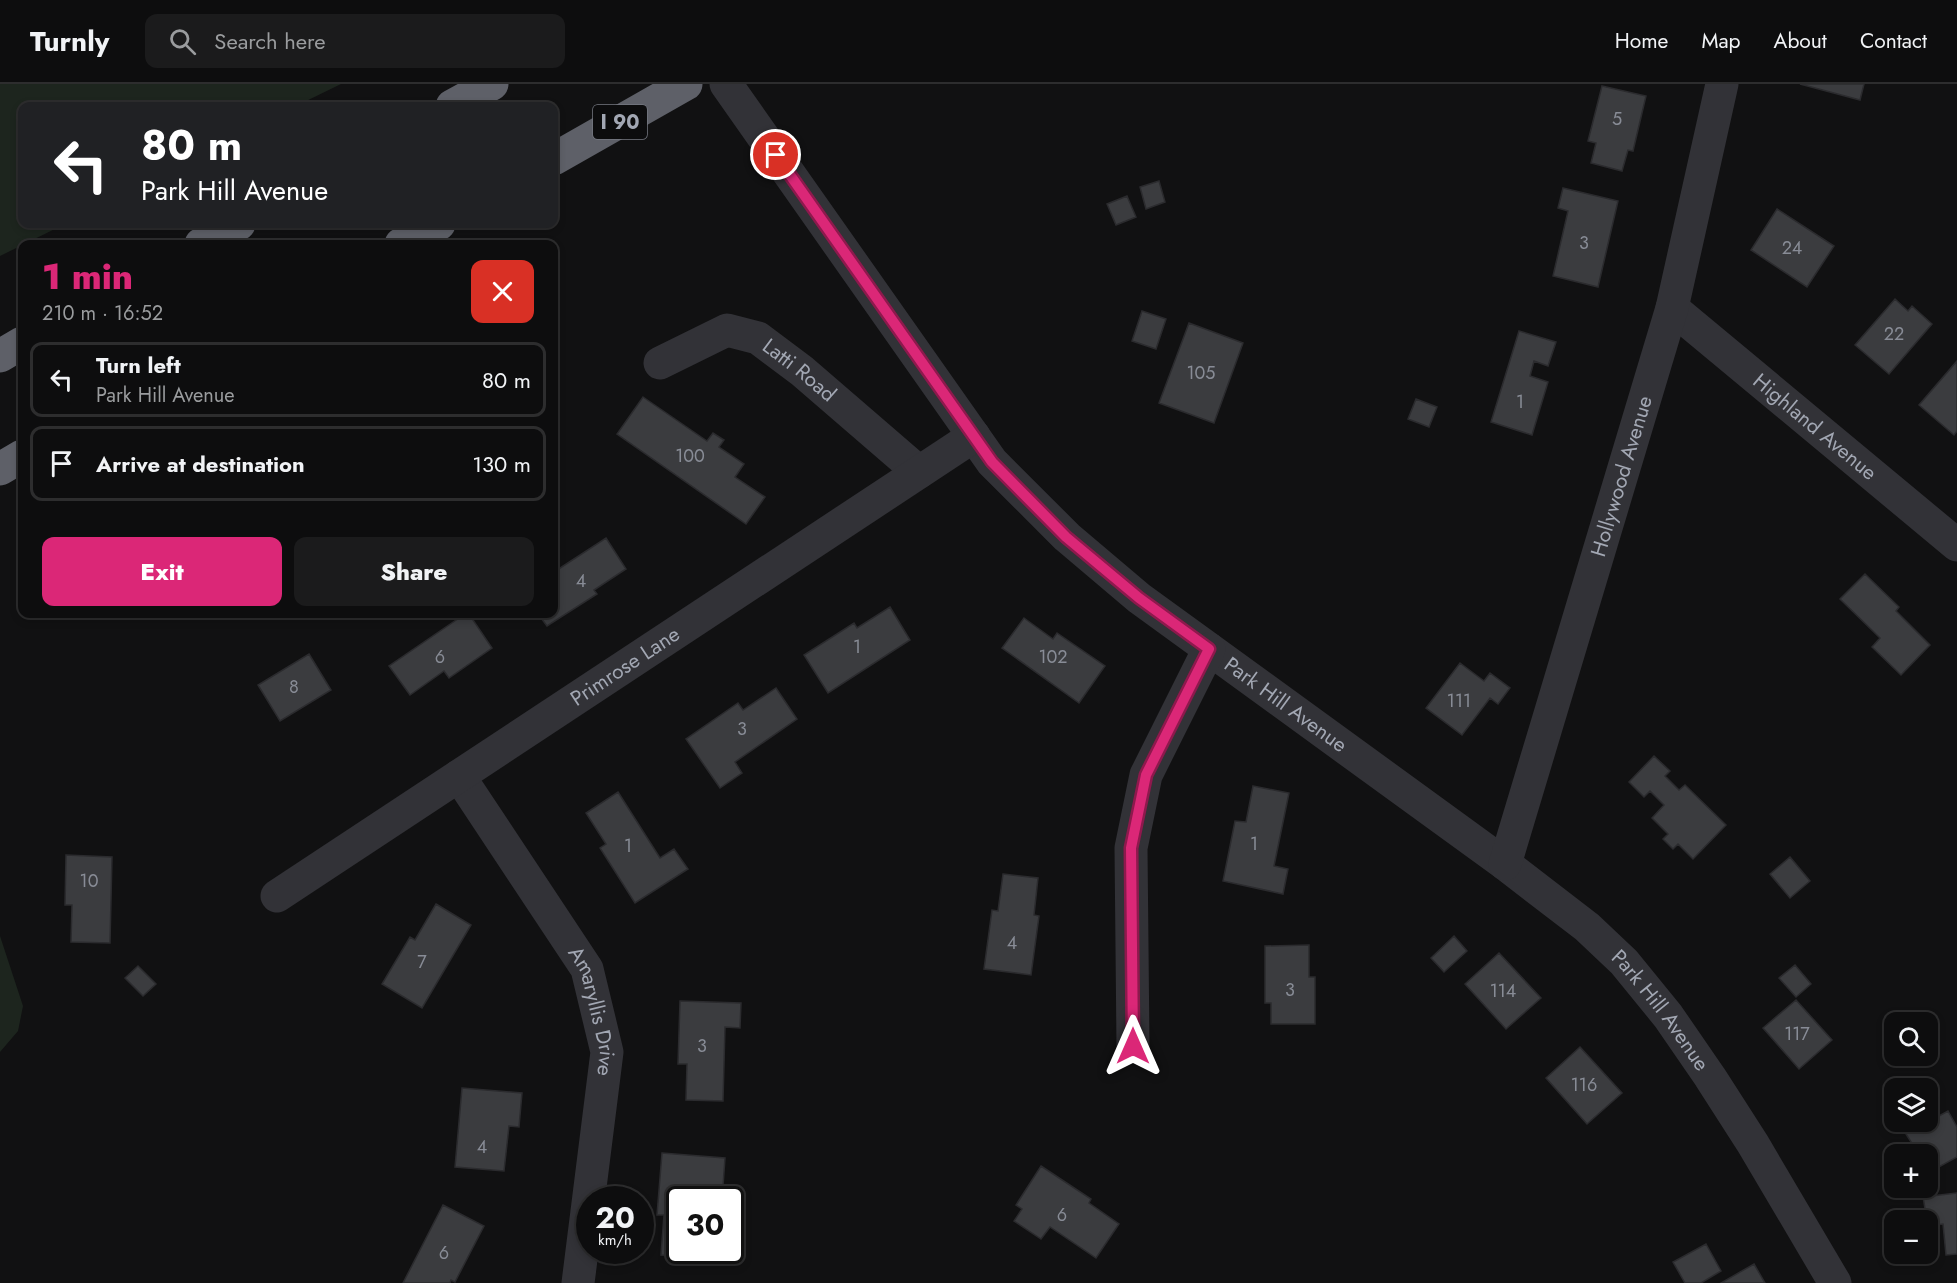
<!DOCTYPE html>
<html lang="en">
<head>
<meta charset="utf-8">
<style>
	:root { --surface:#0d0d0e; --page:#1b1b1c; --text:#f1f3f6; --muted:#9a9c9e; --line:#2d2d2e; --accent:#db2777 }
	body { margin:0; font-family:Jost,sans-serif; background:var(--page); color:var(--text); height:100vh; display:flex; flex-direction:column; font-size:22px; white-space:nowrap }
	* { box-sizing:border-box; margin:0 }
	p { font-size:20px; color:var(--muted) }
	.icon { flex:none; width:33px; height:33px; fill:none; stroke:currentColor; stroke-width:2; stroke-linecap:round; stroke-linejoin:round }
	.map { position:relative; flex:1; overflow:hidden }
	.side { position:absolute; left:18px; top:156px; width:540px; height:378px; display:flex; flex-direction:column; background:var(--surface); border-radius:12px; box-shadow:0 3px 9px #0003,0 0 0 2px var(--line) }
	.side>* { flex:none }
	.guide { position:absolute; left:18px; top:18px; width:540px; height:126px; border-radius:12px; box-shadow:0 3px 9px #0003,0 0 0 2px var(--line); background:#202124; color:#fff; overflow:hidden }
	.tools { position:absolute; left:1884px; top:928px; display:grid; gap:12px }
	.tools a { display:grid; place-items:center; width:54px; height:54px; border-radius:12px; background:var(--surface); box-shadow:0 3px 9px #0003,0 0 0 2px var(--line); font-size:30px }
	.speed { position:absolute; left:576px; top:1102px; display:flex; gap:12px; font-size:30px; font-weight:700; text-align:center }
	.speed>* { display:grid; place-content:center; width:78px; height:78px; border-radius:50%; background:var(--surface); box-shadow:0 3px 9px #0003,0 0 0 2px var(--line); line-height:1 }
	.speed small { font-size:15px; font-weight:400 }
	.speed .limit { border:3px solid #111; border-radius:9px; background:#fff; color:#111 }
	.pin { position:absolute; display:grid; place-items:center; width:51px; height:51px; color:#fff; margin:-26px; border:3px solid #fff; border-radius:50%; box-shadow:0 2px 6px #0007 }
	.me { position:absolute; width:66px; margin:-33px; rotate:0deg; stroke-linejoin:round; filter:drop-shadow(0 0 4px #0008) }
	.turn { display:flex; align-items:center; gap:21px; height:126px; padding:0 24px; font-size:27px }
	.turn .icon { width:78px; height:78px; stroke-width:2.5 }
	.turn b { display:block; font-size:42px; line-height:51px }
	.round { display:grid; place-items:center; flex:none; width:63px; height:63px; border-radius:12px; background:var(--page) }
	.head { display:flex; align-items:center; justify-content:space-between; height:102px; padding:0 24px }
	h1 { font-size:36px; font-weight:800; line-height:45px; color:var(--accent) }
	.cta { display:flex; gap:12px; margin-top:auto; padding:12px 24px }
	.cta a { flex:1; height:69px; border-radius:12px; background:var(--accent); color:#fff; font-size:24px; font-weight:800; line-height:69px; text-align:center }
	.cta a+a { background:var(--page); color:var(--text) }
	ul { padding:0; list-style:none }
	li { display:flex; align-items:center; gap:18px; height:75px; margin:0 12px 9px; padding:0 12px; border:3px solid var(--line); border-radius:12px }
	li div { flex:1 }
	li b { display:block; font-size:22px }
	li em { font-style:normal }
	header { display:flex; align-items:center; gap:36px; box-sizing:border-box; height:84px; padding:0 30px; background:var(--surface); border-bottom:2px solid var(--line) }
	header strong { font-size:28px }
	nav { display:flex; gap:33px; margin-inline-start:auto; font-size:21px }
	.search { width:420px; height:54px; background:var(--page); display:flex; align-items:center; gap:15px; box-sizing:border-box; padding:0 21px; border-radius:12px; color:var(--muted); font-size:22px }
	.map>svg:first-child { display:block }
	.green { fill:#1d251e }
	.building { fill:#3b3c3f; stroke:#2b2b2e; stroke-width:1.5 }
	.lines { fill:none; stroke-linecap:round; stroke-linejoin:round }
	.street { stroke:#323237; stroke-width:33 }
	.highway { stroke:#5e6068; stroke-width:33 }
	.route-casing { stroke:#8e194d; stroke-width:15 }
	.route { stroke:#db2777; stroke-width:10 }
	.labels { text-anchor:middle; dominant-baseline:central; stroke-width:4.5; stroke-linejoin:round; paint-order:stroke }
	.number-label { font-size:18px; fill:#888c96 }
	.shield { fill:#0c0c0d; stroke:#757881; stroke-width:1.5 }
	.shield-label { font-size:20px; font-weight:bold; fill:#a2a7b3 }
	.street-label { font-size:21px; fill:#a2a7b3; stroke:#0c0c0d }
</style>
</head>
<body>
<header>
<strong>Turnly</strong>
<div class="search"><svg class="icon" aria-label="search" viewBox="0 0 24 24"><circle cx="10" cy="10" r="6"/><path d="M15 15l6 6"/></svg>Search here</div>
<nav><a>Home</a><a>Map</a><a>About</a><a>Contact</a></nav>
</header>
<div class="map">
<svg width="1957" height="1199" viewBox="0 0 1957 1199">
	<rect width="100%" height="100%" fill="#111112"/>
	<path class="green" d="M0,0H341L296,22H22V140H65L0,172Z
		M0,852L23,922L18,947L0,968Z"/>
	<path class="building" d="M1800,0H1864L1860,16Z
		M1602,2L1646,12L1633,67L1628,66L1622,87L1591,79L1596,59L1588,57Z
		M1159,97L1165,118L1146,125L1140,103Z
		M1563,104L1618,117L1598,203L1553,192L1568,127L1558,124Z
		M1127,112L1136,133L1116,141L1107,120Z
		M1777,125L1834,162L1807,203L1751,166Z
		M1895,215L1908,227L1912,222L1932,240L1889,290L1855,261Z
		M1142,227L1166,235L1156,265L1132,257Z
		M1189,239L1243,259L1214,339L1159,319Z
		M1519,247L1556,258L1548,282L1534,277L1530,292L1548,298L1532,351L1491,338Z
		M1957,277V347L1954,351L1919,321Z
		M643,313L707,357L713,349L724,356L719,363L744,380L735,393L765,413L746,440L617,350Z
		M1416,315L1437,323L1429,343L1408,335Z
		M606,454L626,485L594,506L597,510L547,542L538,530H554V488Z
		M1865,490L1899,523L1896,527L1930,561L1901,591L1872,563L1880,554L1840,515Z
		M890,523L910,556L828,609L804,571L854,539L857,544Z
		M465,530H469L492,564L449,594L444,587L410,611L389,582Z
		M1024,534L1053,555L1057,549L1105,582L1079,619L1002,564Z
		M309,570L331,606L280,637L258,601Z
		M1460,579L1484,597L1490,589L1510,604L1498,620L1490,614L1462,651L1426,624Z
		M776,604L797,635L735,678L742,689L720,704L686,655L738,619L743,626Z
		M1654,672L1670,687L1665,692L1679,706L1685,701L1726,741L1693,775L1678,760L1673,765L1663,755L1668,750L1652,734L1664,721L1650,707L1644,713L1629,698Z
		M1253,702L1289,709L1274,782L1288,785L1283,810L1223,797L1235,737L1246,738Z
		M618,708L660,774L674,765L688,785L635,819L600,764L606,760L586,729Z
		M66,771L112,773L110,859L71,858L72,821H65Z
		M1790,773L1810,797L1790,814L1770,790Z
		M1003,790L1038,794L1034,831L1039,832L1031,891L984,885L992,826L998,827Z
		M436,820L471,841L422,924L382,900L410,853L415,856Z
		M1454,852L1467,867L1444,888L1431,874Z
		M1309,861V893H1315V940H1271V919H1265V862Z
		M1499,869L1541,914L1506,945L1465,900Z
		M1795,881L1811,900L1796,913L1779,894Z
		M138,882L156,900L143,912L125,894Z
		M1796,916L1832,956L1799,985L1763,944Z
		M680,917L741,919L740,944L725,943L723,1017L686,1016L687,980H678Z
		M1580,963L1622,1009L1587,1040L1546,994Z
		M462,1004L522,1009L519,1043L509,1042L504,1087L455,1083Z
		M1948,1027L1957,1043V1073L1928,1089V1071H1907L1904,1066L1913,1061L1906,1050Z
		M662,1069L725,1074L723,1102L706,1101L705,1116H680V1167H701L700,1175L661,1171L664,1131H657Z
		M1041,1082L1091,1115L1089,1119L1119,1140L1096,1174L1050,1143L1041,1155L1014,1137L1022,1125L1016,1121Z
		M1957,1109V1170L1946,1171L1943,1140L1928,1142L1923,1113Z
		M443,1121L484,1142L455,1198L451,1196L450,1199H403Z
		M1706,1160L1721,1187L1701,1199H1685L1673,1178Z
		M1754,1180L1765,1199H1721Z"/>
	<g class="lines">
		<g class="street">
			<path id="s1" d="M726,0L992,378L1067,453L1139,514L1505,780L1587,843L1624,878L1668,932L1710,993L1753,1060L1835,1199"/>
			<path id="s2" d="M1672,224L1957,461"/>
			<path id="s3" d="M660,279L727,246L758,254L802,287L919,388"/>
			<path id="s4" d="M459,692L587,885L607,968L578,1199"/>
			<path id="s5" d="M1505,780L1672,224L1722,0"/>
			<path id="s6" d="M277,812L974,352"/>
			<path d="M1133,962L1131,764L1146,691L1209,565"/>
		</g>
		<path class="highway" d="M452,22L492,0
			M554,75L686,0
			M201,160L239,140
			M401,160L439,140
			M0,272L22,259
			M0,385L22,372"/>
	</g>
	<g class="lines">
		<defs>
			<path id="route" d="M776,71L992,378L1066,453L1139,514L1209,565L1146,691L1131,764L1133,962"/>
		</defs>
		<use href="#route" class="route-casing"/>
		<use href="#route" class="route"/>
	</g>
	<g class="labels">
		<g class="number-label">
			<text x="1617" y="35">5</text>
			<text x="1584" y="159">3</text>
			<text x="1792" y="164">24</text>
			<text x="1894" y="250">22</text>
			<text x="1201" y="289">105</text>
			<text x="1520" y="318">1</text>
			<text x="690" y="372">100</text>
			<text x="581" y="497">4</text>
			<text x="857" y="563">1</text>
			<text x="440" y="573">6</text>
			<text x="1053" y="573">102</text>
			<text x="294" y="603">8</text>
			<text x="1459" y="617">111</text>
			<text x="742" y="645">3</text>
			<text x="1254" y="760">1</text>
			<text x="628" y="762">1</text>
			<text x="89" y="797">10</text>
			<text x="1012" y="859">4</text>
			<text x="422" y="878">7</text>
			<text x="1290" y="906">3</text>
			<text x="1503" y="907">114</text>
			<text x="1797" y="950">117</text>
			<text x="702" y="962">3</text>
			<text x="1584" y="1001">116</text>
			<text x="482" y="1063">4</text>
			<text x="1062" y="1131">6</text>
			<text x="444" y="1169">6</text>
		</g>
		<rect class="shield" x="593" y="21" width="54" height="34" rx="4.5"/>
		<g class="shield-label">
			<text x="620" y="38">I 90</text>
		</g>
		<g class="street-label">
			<text stroke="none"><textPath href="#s3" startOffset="159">Latti Road</textPath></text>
			<text stroke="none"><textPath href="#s2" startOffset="186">Highland Avenue</textPath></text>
			<text stroke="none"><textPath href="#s5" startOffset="405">Hollywood Avenue</textPath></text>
			<text stroke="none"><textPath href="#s6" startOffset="417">Primrose Lane</textPath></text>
			<text stroke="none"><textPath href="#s1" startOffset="844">Park Hill Avenue</textPath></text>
			<text stroke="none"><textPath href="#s1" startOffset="1330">Park Hill Avenue</textPath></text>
			<text stroke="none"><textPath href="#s4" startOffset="274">Amaryllis Drive</textPath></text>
		</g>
	</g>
</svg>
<div class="tools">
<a><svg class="icon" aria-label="search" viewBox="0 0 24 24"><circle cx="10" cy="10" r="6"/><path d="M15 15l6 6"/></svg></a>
<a><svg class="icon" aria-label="layers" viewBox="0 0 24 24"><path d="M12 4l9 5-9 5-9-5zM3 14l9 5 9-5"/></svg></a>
<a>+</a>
<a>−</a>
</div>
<div class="speed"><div>20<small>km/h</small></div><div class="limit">30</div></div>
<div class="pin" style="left:776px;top:71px;background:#d93025"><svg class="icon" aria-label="arrive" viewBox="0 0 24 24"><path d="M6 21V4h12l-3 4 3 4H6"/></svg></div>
<svg class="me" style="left:1133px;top:962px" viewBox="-20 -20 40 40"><path d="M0-17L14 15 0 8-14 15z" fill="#db2777" stroke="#fff" stroke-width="4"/></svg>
<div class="guide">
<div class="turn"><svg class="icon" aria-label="left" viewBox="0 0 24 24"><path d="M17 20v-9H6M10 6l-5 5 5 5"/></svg><div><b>80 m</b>Park Hill Avenue</div></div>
</div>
<section class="side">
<div class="head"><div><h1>1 min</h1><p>210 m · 16:52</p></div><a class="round" style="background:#d93025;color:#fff"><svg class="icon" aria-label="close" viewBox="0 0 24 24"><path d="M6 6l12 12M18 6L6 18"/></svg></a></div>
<ul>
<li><svg class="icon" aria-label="left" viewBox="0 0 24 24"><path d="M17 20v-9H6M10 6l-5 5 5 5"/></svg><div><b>Turn left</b><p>Park Hill Avenue</p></div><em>80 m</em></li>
<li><svg class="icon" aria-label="arrive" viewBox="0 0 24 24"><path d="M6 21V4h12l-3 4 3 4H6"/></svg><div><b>Arrive at destination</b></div><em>130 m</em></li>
</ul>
<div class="cta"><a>Exit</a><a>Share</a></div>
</section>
</div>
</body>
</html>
